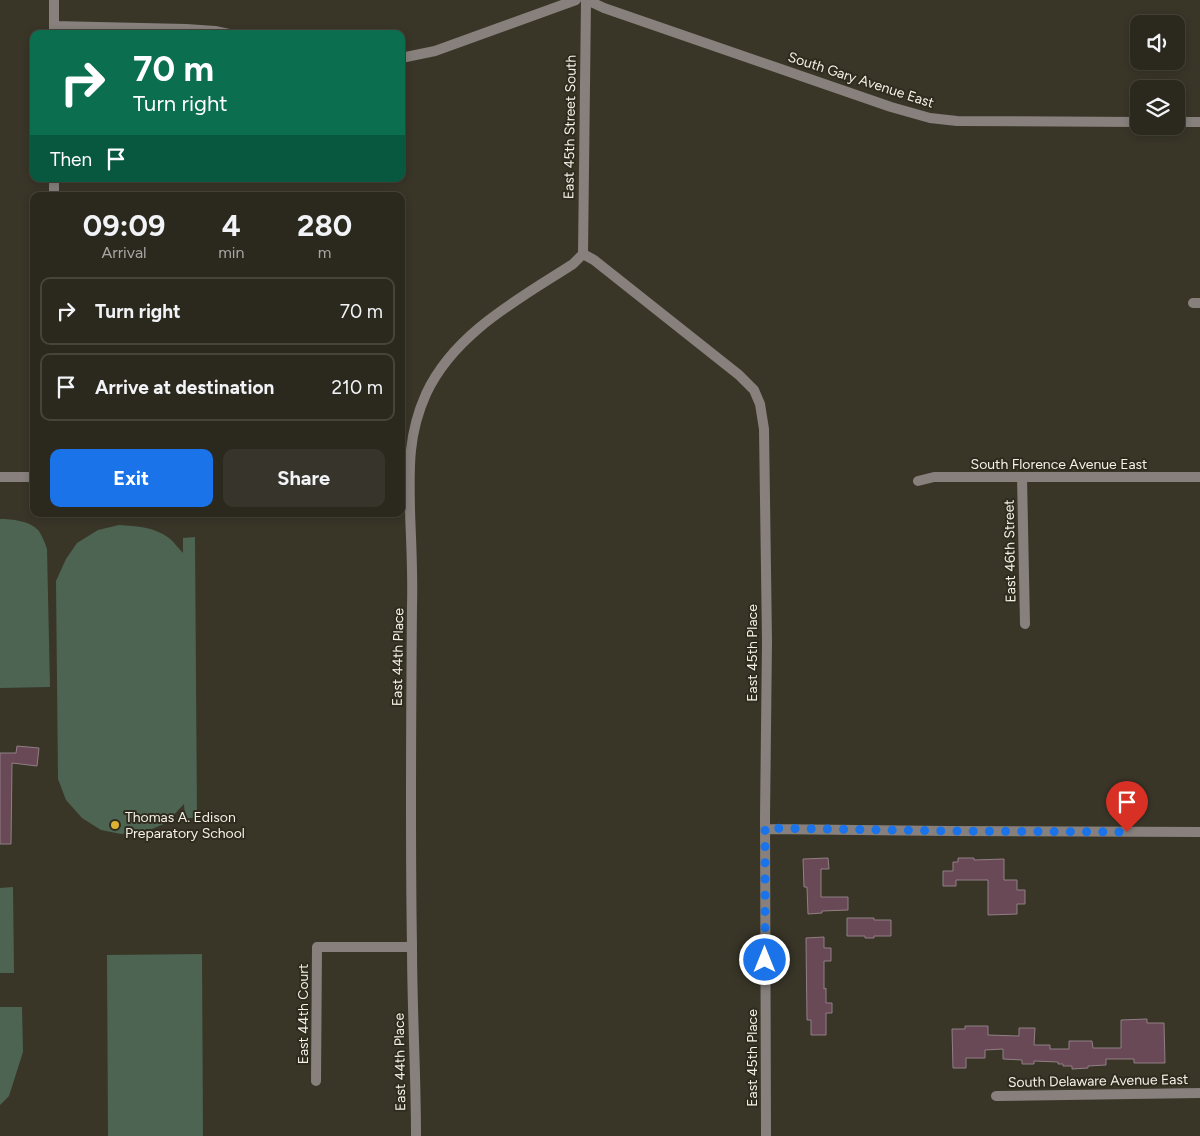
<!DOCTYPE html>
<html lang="en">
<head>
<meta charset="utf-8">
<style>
	:root { --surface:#2b281e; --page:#37342b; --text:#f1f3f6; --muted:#a6a6a4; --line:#47443c; --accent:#1a73e8 }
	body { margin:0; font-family:Figtree,sans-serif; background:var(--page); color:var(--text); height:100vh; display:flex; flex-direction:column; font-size:19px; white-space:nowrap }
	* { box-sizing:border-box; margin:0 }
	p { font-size:16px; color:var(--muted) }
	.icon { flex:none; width:28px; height:28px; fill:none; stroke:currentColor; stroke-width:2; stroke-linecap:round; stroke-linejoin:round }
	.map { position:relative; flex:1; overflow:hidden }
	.drawer { position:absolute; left:30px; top:192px; width:375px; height:325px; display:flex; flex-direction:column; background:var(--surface); border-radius:10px; box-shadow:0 2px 8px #0003,0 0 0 1px var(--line) }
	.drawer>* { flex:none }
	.top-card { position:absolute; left:30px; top:30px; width:375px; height:152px; border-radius:10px; box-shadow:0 2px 8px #0003,0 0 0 1px var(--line); background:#0b6e4f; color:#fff; overflow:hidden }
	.controls { position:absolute; left:1130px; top:15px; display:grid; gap:10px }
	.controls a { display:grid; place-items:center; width:55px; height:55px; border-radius:10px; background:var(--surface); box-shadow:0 2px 8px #0003,0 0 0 1px var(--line); font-size:25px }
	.pin { position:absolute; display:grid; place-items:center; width:42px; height:42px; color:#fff; margin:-51px -21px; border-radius:50% 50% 50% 0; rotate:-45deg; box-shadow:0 0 5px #0007 }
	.pin .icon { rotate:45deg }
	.me { position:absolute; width:55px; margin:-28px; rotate:0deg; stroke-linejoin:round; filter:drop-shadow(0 0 4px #0008) }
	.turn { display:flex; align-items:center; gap:18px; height:105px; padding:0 20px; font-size:22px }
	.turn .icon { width:65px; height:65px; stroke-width:2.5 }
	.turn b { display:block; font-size:35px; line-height:42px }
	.then { display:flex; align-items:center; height:48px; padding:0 20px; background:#0003; gap:10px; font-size:19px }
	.eta { display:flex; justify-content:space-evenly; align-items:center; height:85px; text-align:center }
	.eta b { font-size:30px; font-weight:700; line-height:35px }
	.cta { display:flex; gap:10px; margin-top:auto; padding:10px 20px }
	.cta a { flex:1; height:58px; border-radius:10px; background:var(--accent); color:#fff; font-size:20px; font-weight:700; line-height:58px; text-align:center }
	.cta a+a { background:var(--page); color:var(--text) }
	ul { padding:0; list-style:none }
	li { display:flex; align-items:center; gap:15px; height:68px; margin:0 10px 8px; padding:0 10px; border:2px solid var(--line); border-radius:10px }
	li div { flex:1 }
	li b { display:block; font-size:19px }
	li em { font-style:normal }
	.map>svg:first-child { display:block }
	.green { fill:#4c6451 }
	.building { fill:#694955; stroke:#917f85 }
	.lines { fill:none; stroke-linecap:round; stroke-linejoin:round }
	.street { stroke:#87807c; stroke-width:10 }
	.route { stroke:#1a73e8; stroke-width:9; stroke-dasharray:0 16.2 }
	.poi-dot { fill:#ddb133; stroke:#2f2c1e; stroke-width:2 }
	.labels { text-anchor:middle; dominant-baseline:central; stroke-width:4; stroke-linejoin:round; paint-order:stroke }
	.street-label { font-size:14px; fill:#f3f1e8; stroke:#2f2c1e }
	.poi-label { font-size:14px; fill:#f3f1e8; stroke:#2f2c1e; text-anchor:start }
</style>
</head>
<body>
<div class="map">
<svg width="1200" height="1136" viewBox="0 0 1200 1136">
	<rect width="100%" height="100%" fill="#393628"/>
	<path class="green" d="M0,519C12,519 30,521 38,530C42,535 45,543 47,549L50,687L0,688Z
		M119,525C137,526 154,527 169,538C174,542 178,548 183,553V538L195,537L197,818H185L184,804L166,823L145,832L121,834L101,830L82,818L66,800L58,779L56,581L66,559L77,543L98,530Z
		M13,887L14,973H0V888Z
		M202,954L203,1136H108L107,955Z
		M0,1007H22L23,1052L9,1096L0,1105Z"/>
	<path class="building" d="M17,746L39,748L37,766L12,763L11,844H0V753H16Z
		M828,858L829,869H821V897H848V910L822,911V913L808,914L807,887H804L803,859Z
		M958,858H974V860L1004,859V880H1017V890H1025V904H1017V914L988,915V880H956V886H943V871H953V862H958Z
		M847,918H874V920H891V936H874V938H865V936H847Z
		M824,937V948H831V961H824V989L826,988V1003H832V1013H826V1035H811V1020H807L806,938Z
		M1147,1019V1023H1164L1165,1063H1134V1059H1106V1065L1088,1066V1068L1072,1069V1066H1063V1064H1058V1062L1034,1061V1064H1022V1060L1003,1059V1049L985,1050V1058H966V1068H953L952,1029H965V1026H988V1035L1019,1036V1028H1035L1034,1045H1050V1049H1069V1041H1092L1093,1048H1121V1020Z"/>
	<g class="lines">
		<path class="street" d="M587,0L604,8L891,107L930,118L957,121L1139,122
			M54,26L186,29L215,31L229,34
			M54,34V0
			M401,58L435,51L576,0
			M1176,122H1200
			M54,179V196
			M583,254L594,260L739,375L754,390L760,404L764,429L767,641L765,817L766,1136
			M583,254L586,0
			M1193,303H1200
			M0,477H34
			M1022,477L1025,624
			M918,481L934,477H1200
			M765,829L948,831L1200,832
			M316,1081L317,947H412
			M996,1096L1200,1093
			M416,1136C416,1073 412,1010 412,946C410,833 411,719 412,605C413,573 411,542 410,510C409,468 408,434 426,394C454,333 519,299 573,264L583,254"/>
	</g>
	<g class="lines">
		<path class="route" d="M765,960V828L948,831L1127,832"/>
	</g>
	<circle class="poi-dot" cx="115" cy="825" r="5"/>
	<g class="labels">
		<g class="street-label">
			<text transform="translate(861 80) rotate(18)">South Gary Avenue East</text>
			<text transform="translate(570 127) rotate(-89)">East 45th Street South</text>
			<text x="1059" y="464">South Florence Avenue East</text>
			<text transform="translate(1010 551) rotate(-91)">East 46th Street</text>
			<text transform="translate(752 653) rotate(-90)">East 45th Place</text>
			<text transform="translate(398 657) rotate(-89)">East 44th Place</text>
			<text transform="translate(303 1014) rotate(-90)">East 44th Court</text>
			<text transform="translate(752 1058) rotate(-90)">East 45th Place</text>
			<text transform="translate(400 1062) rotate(-91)">East 44th Place</text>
			<text transform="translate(1098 1081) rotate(-1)">South Delaware Avenue East</text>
		</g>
		<g class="poi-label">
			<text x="125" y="817">Thomas A. Edison<tspan x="125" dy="16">Preparatory School</tspan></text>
		</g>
	</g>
</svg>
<div class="controls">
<a><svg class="icon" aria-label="sound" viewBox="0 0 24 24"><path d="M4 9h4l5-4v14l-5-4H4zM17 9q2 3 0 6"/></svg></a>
<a><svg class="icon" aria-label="layers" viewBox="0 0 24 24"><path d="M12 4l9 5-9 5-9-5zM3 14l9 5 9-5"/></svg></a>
</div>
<div class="pin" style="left:1127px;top:832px;background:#d93025"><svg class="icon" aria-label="arrive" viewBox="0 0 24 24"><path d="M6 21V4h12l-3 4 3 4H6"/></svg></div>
<svg class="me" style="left:765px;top:960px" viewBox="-20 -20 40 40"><circle r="17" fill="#1a73e8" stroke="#fff" stroke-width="3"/><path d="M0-11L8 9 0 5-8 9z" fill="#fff"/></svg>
<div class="top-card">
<div class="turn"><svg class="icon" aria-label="right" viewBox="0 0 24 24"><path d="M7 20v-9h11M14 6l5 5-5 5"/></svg><div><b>70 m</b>Turn right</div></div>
<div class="then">Then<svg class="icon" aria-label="arrive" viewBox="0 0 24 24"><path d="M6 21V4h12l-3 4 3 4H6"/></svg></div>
</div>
<section class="drawer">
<div class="eta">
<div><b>09:09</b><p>Arrival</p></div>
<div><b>4</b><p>min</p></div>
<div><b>280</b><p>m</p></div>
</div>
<ul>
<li><svg class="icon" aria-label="right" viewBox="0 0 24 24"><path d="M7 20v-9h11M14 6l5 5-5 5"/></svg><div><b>Turn right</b></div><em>70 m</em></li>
<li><svg class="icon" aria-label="arrive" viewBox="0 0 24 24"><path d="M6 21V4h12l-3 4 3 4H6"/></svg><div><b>Arrive at destination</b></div><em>210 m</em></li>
</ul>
<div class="cta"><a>Exit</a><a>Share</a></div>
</section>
</div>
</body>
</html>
